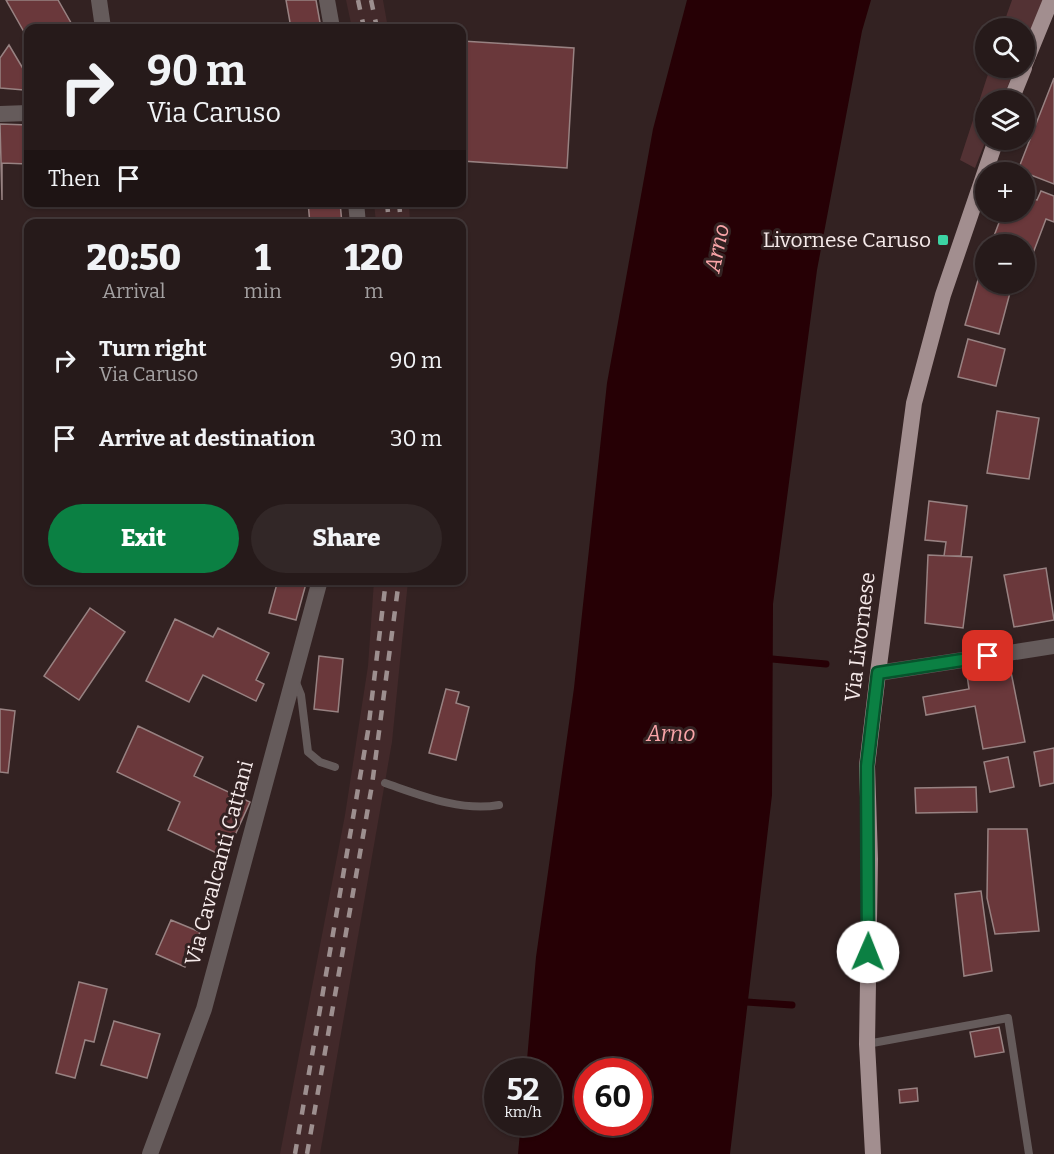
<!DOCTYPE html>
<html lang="en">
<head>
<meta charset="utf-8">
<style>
	:root { --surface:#261a1a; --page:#322727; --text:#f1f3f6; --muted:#a4a1a2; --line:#423839; --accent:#0b8043 }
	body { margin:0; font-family:Bitter,serif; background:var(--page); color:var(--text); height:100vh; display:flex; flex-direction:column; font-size:22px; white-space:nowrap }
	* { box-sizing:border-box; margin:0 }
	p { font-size:20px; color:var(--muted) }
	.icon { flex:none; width:33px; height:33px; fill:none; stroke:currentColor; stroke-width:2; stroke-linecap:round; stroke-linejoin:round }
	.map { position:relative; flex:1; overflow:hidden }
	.side { position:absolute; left:24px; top:219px; width:442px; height:366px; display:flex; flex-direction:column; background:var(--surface); border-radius:12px; box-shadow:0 2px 4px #0004,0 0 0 2px var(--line) }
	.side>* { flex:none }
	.top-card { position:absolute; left:24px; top:24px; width:442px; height:183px; border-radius:12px; box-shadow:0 2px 4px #0004,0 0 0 2px var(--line); background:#261a1a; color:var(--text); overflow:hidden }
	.tools { position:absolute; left:975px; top:18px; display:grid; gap:12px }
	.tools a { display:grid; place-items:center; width:60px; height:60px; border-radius:50%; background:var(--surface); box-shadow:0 2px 4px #0004,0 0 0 2px var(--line); font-size:30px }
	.speed { position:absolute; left:484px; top:1058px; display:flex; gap:12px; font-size:30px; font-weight:700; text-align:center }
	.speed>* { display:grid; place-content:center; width:78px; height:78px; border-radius:50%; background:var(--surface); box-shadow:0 2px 4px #0004,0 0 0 2px var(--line); line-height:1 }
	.speed small { font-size:15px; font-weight:400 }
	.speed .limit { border:9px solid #d22; background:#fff; color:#111 }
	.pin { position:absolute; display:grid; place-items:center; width:51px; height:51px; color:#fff; margin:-26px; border-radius:12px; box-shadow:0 3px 9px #0006 }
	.me { position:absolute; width:66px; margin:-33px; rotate:1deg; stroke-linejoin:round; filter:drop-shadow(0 0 4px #0008) }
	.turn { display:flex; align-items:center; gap:21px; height:126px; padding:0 24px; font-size:27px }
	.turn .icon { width:78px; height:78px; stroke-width:2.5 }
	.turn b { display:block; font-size:42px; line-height:51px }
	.then { display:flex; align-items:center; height:57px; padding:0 24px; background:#0003; gap:12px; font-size:22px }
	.eta { display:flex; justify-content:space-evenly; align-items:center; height:102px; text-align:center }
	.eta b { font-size:36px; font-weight:800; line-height:42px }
	.button { display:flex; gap:12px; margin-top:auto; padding:12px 24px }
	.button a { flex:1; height:69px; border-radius:36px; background:var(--accent); color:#fff; font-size:24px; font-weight:800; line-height:69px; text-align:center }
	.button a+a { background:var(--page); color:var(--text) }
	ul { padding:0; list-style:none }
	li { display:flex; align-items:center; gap:18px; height:78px; padding:0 24px }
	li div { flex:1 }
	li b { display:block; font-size:22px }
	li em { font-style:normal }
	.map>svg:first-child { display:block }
	.built { fill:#42292a }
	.green { fill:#533234 }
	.water { fill:#260005; fill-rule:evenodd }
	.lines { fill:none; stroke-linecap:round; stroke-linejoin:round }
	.stream { stroke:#260005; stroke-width:7 }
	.building { fill:#6a383b; stroke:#988282; stroke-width:1.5 }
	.service { stroke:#655b5b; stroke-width:8 }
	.minor { stroke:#655b5b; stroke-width:16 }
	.tertiary { stroke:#655b5b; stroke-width:16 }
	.primary { stroke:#a28e8f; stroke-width:16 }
	.rail { stroke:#9d8f8f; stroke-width:4.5; stroke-dasharray:10 10; stroke-linecap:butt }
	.route-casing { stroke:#07532c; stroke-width:15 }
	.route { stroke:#0b8043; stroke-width:10 }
	.poi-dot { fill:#3cd4a4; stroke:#322; stroke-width:2 }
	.labels { text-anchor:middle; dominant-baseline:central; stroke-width:6; stroke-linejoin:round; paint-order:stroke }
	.poi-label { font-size:21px; fill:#f6eaea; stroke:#322; text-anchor:end }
	.street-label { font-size:21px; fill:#f6eaea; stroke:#322 }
	.water-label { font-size:22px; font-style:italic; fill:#f9a4a8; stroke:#322 }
</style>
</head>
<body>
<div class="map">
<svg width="1054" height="1154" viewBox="0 0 1054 1154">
	<rect width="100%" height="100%" fill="#322"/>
	<path class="built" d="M346,0H383L388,28H352Z
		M374,203H409L410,223H376Z
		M374,581H408L392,742L320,1154H280L345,815L368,666Z"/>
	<path class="green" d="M1012,0H1043L1025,45L1024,28H1002Z
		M990,68H1015L1002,100H986V140L975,168L960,160Z"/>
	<path class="water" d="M687,0H871L862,31L817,270L773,604L772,795L730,1154H518L521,1122H549V1071H526L536,957L574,688L607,383L653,129ZM588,1071H639V1122H588Z"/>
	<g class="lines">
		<path class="stream" d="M772,659L826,664
			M747,1002L792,1005"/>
	</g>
	<path class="building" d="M6,0H58L74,28H28V39Z
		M286,0H316L321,28H291Z
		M462,41L574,48L567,168L462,161Z
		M9,45L28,77V85L24,90L0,88V58Z
		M1054,78V184L1018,170Z
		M0,124L28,125V164L2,163V200Z
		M1041,191L1054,196V222L1046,219L1024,277V244H991L1003,212H1024V195L1037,200Z
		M308,202H340L342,224H310Z
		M986,259V282L978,280Z
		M978,280L1011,289L999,334L965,325Z
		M991,284H1022L1019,291Z
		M968,339L1005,349L996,386L958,377Z
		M997,411L1039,418L1029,479L987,473Z
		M929,501L967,506L961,556H944L946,542L925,540Z
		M928,555L972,557L963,628L925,623Z
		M1046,568L1054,620L1014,627L1004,575Z
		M278,580H307L296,620L269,613Z
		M90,608L125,632L79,700L44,676Z
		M175,619L213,637L218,628L269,653L256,680L264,684L256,701L203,675L189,702L146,681Z
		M319,656L343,659L338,712L314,709Z
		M1010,667L1025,742L983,749L975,706L926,715L923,697L969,689L967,675Z
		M446,689L459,692L456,703L469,707L456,760L429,753Z
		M0,709L15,711L8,773L0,772Z
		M138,726L203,757L194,776L250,802L225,857L168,830L180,802L117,772Z
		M1054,748V783L1040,786L1034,752Z
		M1008,757L1014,787L990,792L984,762Z
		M976,787L977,812L916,813L915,788Z
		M988,829H1027L1039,931L995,934L987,898Z
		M981,891L992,971L964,976L955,894Z
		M171,920L200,932L185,967L156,954Z
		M79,982L107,989L94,1042L85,1040L75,1078L56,1073Z
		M114,1021L160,1034L147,1078L101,1065Z
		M999,1027L1004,1052L975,1057L970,1032Z
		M917,1088L918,1101L900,1103L899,1090Z"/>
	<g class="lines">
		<path class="service" d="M295,680L301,695L308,752L320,762L335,767
			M385,783C420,795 461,812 499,805
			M867,1044L1008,1018L1029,1154"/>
		<path class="minor" d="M99,0L103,28
			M0,114L28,113
			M878,673L1054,646"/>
		<path class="tertiary" d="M327,0L332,28
			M356,202L358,224
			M150,1154L204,1009L320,580"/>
		<path class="primary" d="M1024,66L1051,0
			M1011,100L1024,68
			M873,1154L867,1044L870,859L867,766L878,673L914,403L943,295L996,140"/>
		<path class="rail" d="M358,0L364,28
			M371,0L377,28
			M387,202L389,224
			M399,202L401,224
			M295,1154L368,731L386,580
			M307,1154L372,785L399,580"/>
	</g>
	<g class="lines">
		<defs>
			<path id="route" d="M868,952L867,766L878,673L988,656"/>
		</defs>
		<use href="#route" class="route-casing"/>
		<use href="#route" class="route"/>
	</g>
	<rect class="poi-dot" x="937" y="234" width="12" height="12" rx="3"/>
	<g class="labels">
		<g class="poi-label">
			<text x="931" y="240">Livornese Caruso</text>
		</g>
		<g class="street-label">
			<text transform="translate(860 637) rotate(-83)">Via Livornese</text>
			<text transform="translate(219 863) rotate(-75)">Via Cavalcanti Cattani</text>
		</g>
		<g class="water-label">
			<text transform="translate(717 248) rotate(-78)">Arno</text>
			<text x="671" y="733">Arno</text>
		</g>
	</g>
</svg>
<div class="tools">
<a><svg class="icon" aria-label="search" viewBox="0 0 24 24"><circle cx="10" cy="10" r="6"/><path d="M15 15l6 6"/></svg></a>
<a><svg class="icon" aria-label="layers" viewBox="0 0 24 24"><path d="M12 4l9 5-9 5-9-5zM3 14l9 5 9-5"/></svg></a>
<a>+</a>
<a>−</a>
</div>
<div class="speed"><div>52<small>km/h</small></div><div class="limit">60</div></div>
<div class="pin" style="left:988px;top:656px;background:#d93025"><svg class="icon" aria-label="arrive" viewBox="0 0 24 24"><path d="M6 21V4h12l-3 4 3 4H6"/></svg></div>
<svg class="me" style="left:868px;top:952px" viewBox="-20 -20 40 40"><circle r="19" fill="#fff"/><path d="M0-13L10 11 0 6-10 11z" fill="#0b8043"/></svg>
<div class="top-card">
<div class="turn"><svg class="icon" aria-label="right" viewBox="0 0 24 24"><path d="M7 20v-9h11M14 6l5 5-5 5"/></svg><div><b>90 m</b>Via Caruso</div></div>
<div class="then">Then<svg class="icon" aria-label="arrive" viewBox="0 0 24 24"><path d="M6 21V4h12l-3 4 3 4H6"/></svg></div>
</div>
<section class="side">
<div class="eta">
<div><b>20:50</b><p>Arrival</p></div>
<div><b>1</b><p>min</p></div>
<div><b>120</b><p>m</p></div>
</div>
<ul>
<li><svg class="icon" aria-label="right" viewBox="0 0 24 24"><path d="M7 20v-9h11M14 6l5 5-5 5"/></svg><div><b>Turn right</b><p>Via Caruso</p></div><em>90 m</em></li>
<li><svg class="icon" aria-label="arrive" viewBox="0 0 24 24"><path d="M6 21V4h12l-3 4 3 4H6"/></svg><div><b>Arrive at destination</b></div><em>30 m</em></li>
</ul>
<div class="button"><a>Exit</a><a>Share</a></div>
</section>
</div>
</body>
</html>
